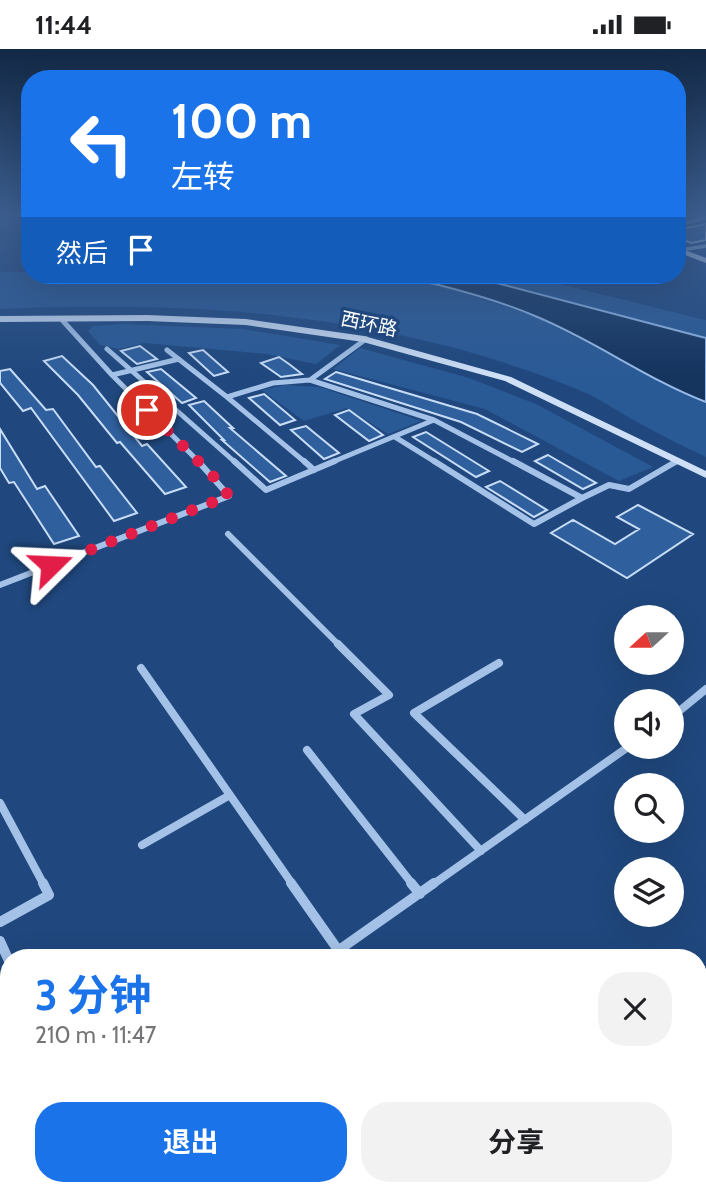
<!DOCTYPE html>
<html lang="zh">
<head>
<meta charset="utf-8">
<style>
	:root { --surface:#fff; --page:#f2f2f2; --text:#202124; --muted:#757577; --accent:#1a73e8 }
	body { margin:0; font-family:Cabin,"Noto Sans SC",sans-serif; background:var(--page); color:var(--text); height:100vh; display:flex; flex-direction:column; font-size:26px; white-space:nowrap }
	* { box-sizing:border-box; margin:0 }
	p { font-size:23px; color:var(--muted) }
	.icon { flex:none; width:38px; height:38px; fill:none; stroke:currentColor; stroke-width:2; stroke-linecap:round; stroke-linejoin:round }
	.map { position:relative; flex:1; overflow:hidden }
	.details { position:absolute; left:0px; top:900px; width:707px; height:247px; display:flex; flex-direction:column; background:var(--surface); border-radius:28px 28px 0 0; box-shadow:0 7px 28px #0002 }
	.details>* { flex:none }
	.hud { position:absolute; left:21px; top:21px; width:665px; height:214px; border-radius:28px; box-shadow:0 7px 28px #0002; background:#1a73e8; color:#fff; overflow:hidden }
	.needle { width:46px; rotate:249deg }
	.fabs { position:absolute; left:614px; top:556px; display:grid; gap:14px }
	.fabs a { display:grid; place-items:center; width:70px; height:70px; border-radius:50%; background:var(--surface); box-shadow:0 7px 28px #0002; font-size:35px }
	.pin { position:absolute; display:grid; place-items:center; width:60px; height:60px; color:#fff; margin:-30px; border:4px solid #fff; border-radius:50%; box-shadow:0 2px 7px #0007 }
	.me { position:absolute; width:77px; margin:-38px; rotate:69deg; stroke-linejoin:round; filter:drop-shadow(0 0 5px #0008) }
	.turn { display:flex; align-items:center; gap:24px; height:147px; padding:0 35px; font-size:32px }
	.turn .icon { width:91px; height:91px; stroke-width:2.5 }
	.turn b { display:block; font-size:49px; line-height:60px }
	.then { display:flex; align-items:center; height:66px; padding:0 35px; background:#0003; gap:14px; font-size:26px }
	.round { display:grid; place-items:center; flex:none; width:74px; height:74px; border-radius:28px; background:var(--page) }
	.head { display:flex; align-items:center; justify-content:space-between; height:119px; padding:0 35px }
	h1 { font-size:42px; font-weight:700; line-height:52px; color:var(--accent) }
	.cta { display:flex; gap:14px; margin-top:auto; padding:14px 35px }
	.cta a { flex:1; height:80px; border-radius:28px; background:var(--accent); color:#fff; font-size:28px; font-weight:700; line-height:80px; text-align:center }
	.cta a+a { background:var(--page); color:var(--text) }
	.status { display:flex; justify-content:space-between; align-items:center; height:49px; padding:0 35px; background:var(--surface); direction:ltr }
	.status svg { height:19px; fill:currentColor }
	.map>svg:first-child { display:block }
	.green { fill:#2a5a96 }
	.water { fill:#15345e; stroke:#97bce9; stroke-width:2 }
	.building { fill:#2f5f9c; stroke:#c7dcf6; stroke-width:2 }
	.lines { fill:none; stroke-linecap:round; stroke-linejoin:round }
	.minor-far4 { stroke:#a4c2e7; stroke-width:3.5 }
	.minor-far3 { stroke:#a4c2e7; stroke-width:5 }
	.minor-far2 { stroke:#a4c2e7; stroke-width:6 }
	.minor-far1 { stroke:#a4c2e7; stroke-width:8 }
	.minor { stroke:#a4c2e7; stroke-width:10 }
	.secondary { fill:#cedff6; fill-rule:evenodd }
	.route { stroke:#e11d48; stroke-width:12; stroke-dasharray:0 21.6 }
	.labels { text-anchor:middle; dominant-baseline:central; stroke-width:7; stroke-linejoin:round; paint-order:stroke }
	.far-street-label { font-size:19px; fill:#fff; stroke:#20487e }
</style>
</head>
<body>
<div class="status"><b>11:44</b><svg viewBox="0 0 49 12"><path d="M0 12V9h3v3zM5 12V6h3v6zM10 12V3h3v9zM15 12V0h3v12zM26 1h20v11H26zM47 4h2v5h-2z"/></svg></div>
<div class="map">
<svg width="706" height="1146" viewBox="0 0 706 1146">
	<rect width="100%" height="100%" fill="#20487e"/>
	<path class="green" d="M0,223H30V226H243L278,229L361,228L414,231L439,236L535,267L650,327L706,353V408C680,396 655,383 630,369C614,360 597,348 579,341C395,265 197,251 0,260Z
		M476,226H523L706,271V289L472,227Z
		M121,275L243,280L340,296L316,315L267,305L144,294L119,300L100,296L88,282L93,277Z
		M360,299L469,329L536,355L653,418L619,432L485,360L333,320Z
		M285,336L319,338L421,372L388,385L347,359L304,372L262,341Z"/>
	<path class="water" d="M243,226H466L698,287L706,289V353C646,330 594,291 535,267C505,254 470,244 439,236C375,220 307,233 243,226Z"/>
	<path class="building" d="M706,175V191L691,194L677,188V181Z
		M140,297L157,310L137,315L121,302Z
		M203,301L228,323L214,327L189,304Z
		M62,307L93,336L142,397L147,395L186,438L165,445L120,393L117,394L78,346L44,312Z
		M279,308L289,315L302,325L281,328L261,314Z
		M10,320L46,361L53,360L96,418L100,417L137,464L114,472L31,359L23,362L0,334V322Z
		M161,320L196,349L182,354L147,323Z
		M336,323L477,365L538,395L522,403L461,373L325,330Z
		M264,345L295,371L280,376L249,349Z
		M204,352L233,379H230L286,427L270,433L222,391H224L189,356Z
		M349,361L383,386L369,392L335,366Z
		M306,377L339,404L324,410L291,381Z
		M0,380L37,440L45,437L79,487L54,495L14,433L9,434L0,419Z
		M426,383L489,422L476,428L413,388Z
		M548,406L596,434L583,440L535,412Z
		M500,432L547,461L534,468L486,438Z
		M638,456L693,485L627,529L551,484L573,471L615,495L639,480L617,468Z"/>
	<g class="lines">
		<path class="minor-far4" d="M677,176L706,169
			M680,201L706,197
			M61,270L64,274"/>
		<path class="minor-far3" d="M63,272L112,326L200,414
			M107,300L236,414
			M167,301L227,348L273,334L310,331L366,290
			M112,326L179,310
			M310,331L434,371L516,414
			M227,348L306,414
			M395,388L437,414
			M330,414L434,371
			M674,414L678,412"/>
		<path class="minor-far2" d="M234,412L266,441L335,412
			M304,412L314,421
			M434,412L534,475L582,449
			M513,412L582,449L609,436L629,440L677,412
			M228,485L340,597
			M0,536L229,447L198,412"/>
		<path class="minor-far1" d="M338,595L389,646L354,665L481,802
			M499,614L414,664L525,771
			M141,619L293,836
			M672,668L706,640
			M307,701L413,836
			M0,754L44,836
			M142,796L230,746
			M432,836L628,698"/>
		<path class="minor" d="M291,834L343,908
			M411,834L420,845
			M0,873L49,846L43,834
			M0,892L9,912
			M329,908L434,834
			M698,942L706,933
			M0,1138L9,1132
			M105,1138L109,1146
			M492,1146L501,1138"/>
		<path class="secondary" d="M677,198L706,209V214L677,203Z
			M147,266L246,270L364,287L511,328L706,422V429L505,332L363,293L246,276L147,272L0,273V267Z"/>
	</g>
	<linearGradient id="sky" x2="0" y2="1"><stop stop-color="#122845"/><stop offset="0.51" stop-color="#3c5e8f"/><stop offset="1" stop-color="#3c5e8f" stop-opacity="0"/></linearGradient>
	<rect width="706" height="325" fill="url(#sky)"/>
	<g class="lines">
		<path class="route" d="M51,516L229,447L217,431L147,361"/>
	</g>
	<g class="labels">
		<g class="far-street-label">
			<text transform="translate(369 275) rotate(12)">西环路</text>
		</g>
	</g>
</svg>
<div class="fabs">
<a><svg class="needle" viewBox="-14 -14 28 28"><path d="M0-13l5 13h-10z" fill="#e53935"/><path d="M0 13l5-13h-10z" fill="#757577"/></svg></a>
<a><svg class="icon" aria-label="sound" viewBox="0 0 24 24"><path d="M4 9h4l5-4v14l-5-4H4zM17 9q2 3 0 6"/></svg></a>
<a><svg class="icon" aria-label="search" viewBox="0 0 24 24"><circle cx="10" cy="10" r="6"/><path d="M15 15l6 6"/></svg></a>
<a><svg class="icon" aria-label="layers" viewBox="0 0 24 24"><path d="M12 4l9 5-9 5-9-5zM3 14l9 5 9-5"/></svg></a>
</div>
<div class="pin" style="left:147px;top:361px;background:#d93025"><svg class="icon" aria-label="arrive" viewBox="0 0 24 24"><path d="M6 21V4h12l-3 4 3 4H6"/></svg></div>
<svg class="me" style="left:51px;top:516px" viewBox="-20 -20 40 40"><path d="M0-17L14 15 0 8-14 15z" fill="#e11d48" stroke="#fff" stroke-width="4"/></svg>
<div class="hud">
<div class="turn"><svg class="icon" aria-label="left" viewBox="0 0 24 24"><path d="M17 20v-9H6M10 6l-5 5 5 5"/></svg><div><b>100 m</b>左转</div></div>
<div class="then">然后<svg class="icon" aria-label="arrive" viewBox="0 0 24 24"><path d="M6 21V4h12l-3 4 3 4H6"/></svg></div>
</div>
<section class="details">
<div class="head"><div><h1>3 分钟</h1><p>210 m · 11:47</p></div><a class="round"><svg class="icon" aria-label="close" viewBox="0 0 24 24"><path d="M6 6l12 12M18 6L6 18"/></svg></a></div>
<div class="cta"><a>退出</a><a>分享</a></div>
</section>
</div>
</body>
</html>
